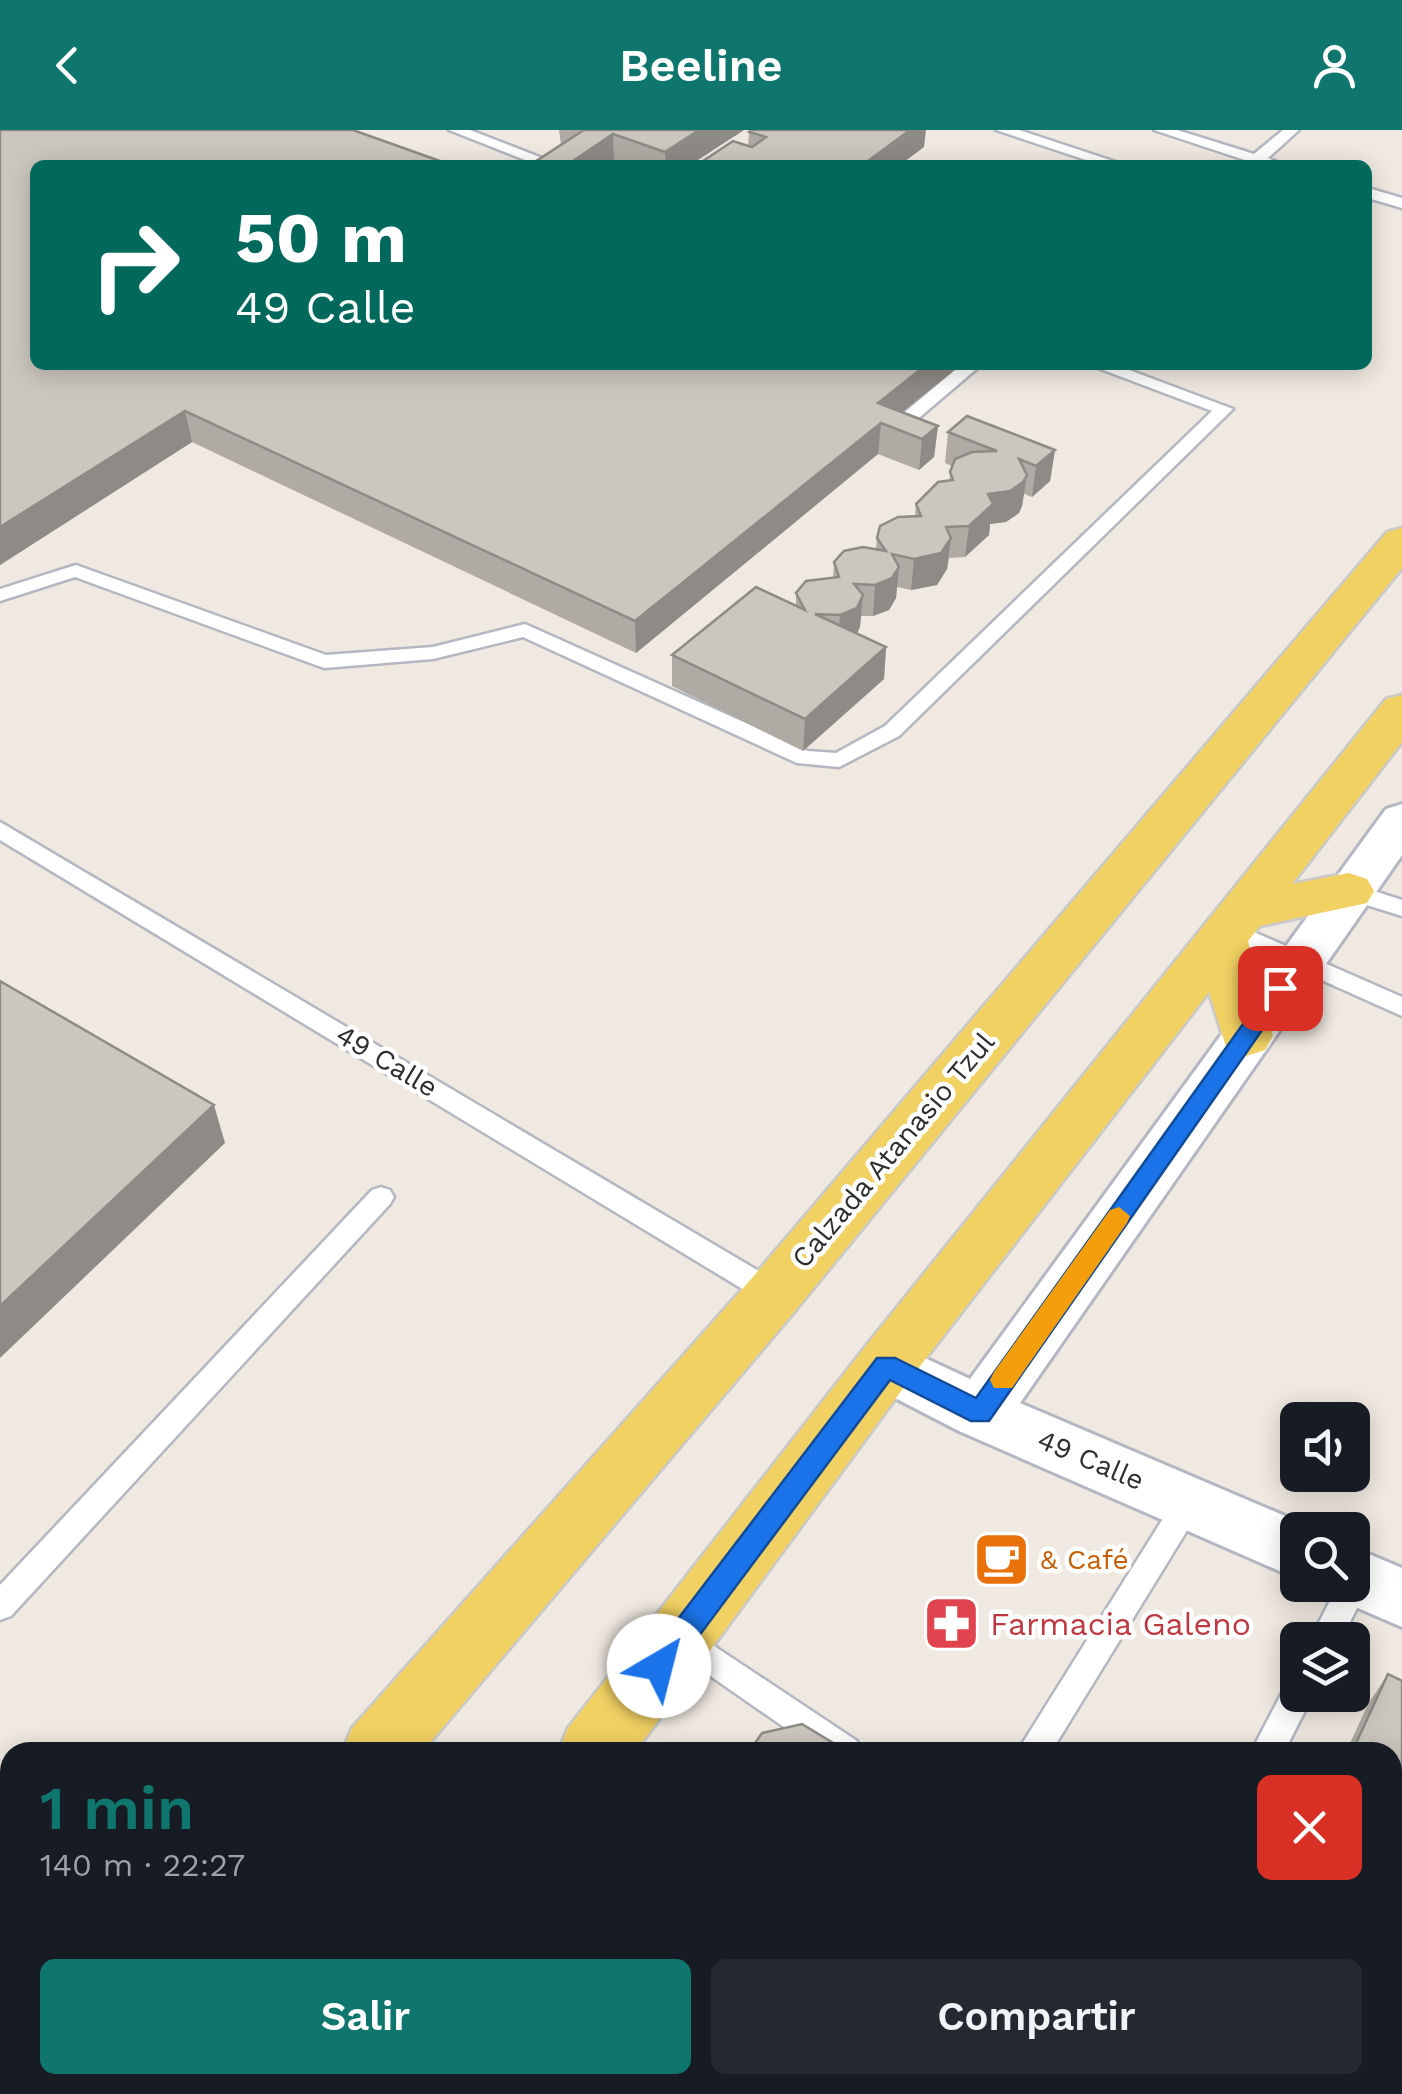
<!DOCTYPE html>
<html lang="es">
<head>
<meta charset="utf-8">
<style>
	:root { --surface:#171b24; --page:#242831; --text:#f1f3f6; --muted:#9ea1a6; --accent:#0f766e }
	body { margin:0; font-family:"Work Sans",sans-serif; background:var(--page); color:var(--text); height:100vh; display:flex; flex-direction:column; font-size:38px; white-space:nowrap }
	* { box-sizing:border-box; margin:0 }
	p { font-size:32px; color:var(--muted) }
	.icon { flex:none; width:55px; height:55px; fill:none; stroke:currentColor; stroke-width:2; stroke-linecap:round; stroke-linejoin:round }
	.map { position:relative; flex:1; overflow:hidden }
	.details { position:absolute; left:0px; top:1612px; width:1402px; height:352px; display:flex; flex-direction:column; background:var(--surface); border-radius:30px 30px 0 0; box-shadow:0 5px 25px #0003 }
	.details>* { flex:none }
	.hud { position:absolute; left:30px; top:30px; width:1342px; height:210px; border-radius:15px; box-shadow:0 5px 25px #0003; background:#00695c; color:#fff; overflow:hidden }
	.fabs { position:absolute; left:1280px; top:1272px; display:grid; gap:20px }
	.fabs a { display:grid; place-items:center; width:90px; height:90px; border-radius:15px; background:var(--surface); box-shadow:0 5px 25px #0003; font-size:50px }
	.pin { position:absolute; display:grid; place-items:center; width:85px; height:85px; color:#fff; margin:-42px; border-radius:20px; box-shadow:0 5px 15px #0006 }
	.me { position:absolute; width:110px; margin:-55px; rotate:37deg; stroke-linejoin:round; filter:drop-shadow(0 0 8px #0008) }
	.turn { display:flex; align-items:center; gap:35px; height:210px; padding:0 40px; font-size:45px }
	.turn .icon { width:130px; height:130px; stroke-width:2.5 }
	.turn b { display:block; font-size:70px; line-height:85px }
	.round { display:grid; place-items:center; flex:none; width:105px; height:105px; border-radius:15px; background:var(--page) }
	.head { display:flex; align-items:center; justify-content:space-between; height:170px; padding:0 40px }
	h1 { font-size:60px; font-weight:600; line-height:75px; color:var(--accent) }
	.action { display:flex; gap:20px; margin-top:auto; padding:20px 40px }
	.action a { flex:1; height:115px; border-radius:15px; background:var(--accent); color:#fff; font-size:40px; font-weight:600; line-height:115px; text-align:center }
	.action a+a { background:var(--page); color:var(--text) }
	header { display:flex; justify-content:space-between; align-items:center; height:130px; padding:0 40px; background:var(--accent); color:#fff; font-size:45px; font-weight:600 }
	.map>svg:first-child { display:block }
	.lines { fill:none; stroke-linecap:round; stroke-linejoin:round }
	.service-casing { stroke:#b4b7c1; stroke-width:5 }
	.minor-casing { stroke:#b4b7c1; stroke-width:6 }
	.primary-casing { stroke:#c9c9c9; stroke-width:5 }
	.service { fill:#fff; fill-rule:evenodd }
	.minor { fill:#fff; fill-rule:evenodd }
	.primary { fill:#f2d163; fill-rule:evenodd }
	.wall { fill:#afaba4 }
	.shaded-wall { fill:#8e8b86 }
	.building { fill:#cbc7bf; stroke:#8e8b86; stroke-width:2.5 }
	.route { fill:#1a73e8; stroke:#114b97; stroke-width:2.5 }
	.slow { fill:#f59e0b }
	.labels { text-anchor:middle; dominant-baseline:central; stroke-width:9; stroke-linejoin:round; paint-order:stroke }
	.street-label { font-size:28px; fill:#2e2e2e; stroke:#fff }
	.food-label { font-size:28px; fill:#c56008; stroke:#fff; text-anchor:start }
	.near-health-label { font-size:32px; fill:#be3a42; stroke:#fff; text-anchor:start }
</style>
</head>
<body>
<header><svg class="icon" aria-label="back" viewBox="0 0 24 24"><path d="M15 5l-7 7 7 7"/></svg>Beeline<svg class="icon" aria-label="person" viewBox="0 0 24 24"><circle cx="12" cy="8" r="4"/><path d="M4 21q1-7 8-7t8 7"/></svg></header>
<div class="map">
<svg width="1402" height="1964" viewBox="0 0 1402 1964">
	<rect width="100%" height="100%" fill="#efe9e1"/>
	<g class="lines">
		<defs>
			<path id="service" d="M449,0H470L560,35H538Z
				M996,0H1019L1125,35H1101Z
				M1154,0H1177L1254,24L1283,0H1299L1268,28L1284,35H1260Z
				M1368,58L1402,68V78L1368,68Z
				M961,235H981L893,310H881V302Z
				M1090,235H1116L1233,279L899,606L839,637L797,633L523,507L433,529L324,538L75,447L0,471V459L76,435L326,525L433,517L525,494L808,621L836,623L885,596L1212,281Z
				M0,692L784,1156L787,1164L784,1172L774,1175L764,1172L0,710Z
				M1349,753L1402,770V786L1341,767L1338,761L1341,755Z
				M1229,791L1402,867V886L1221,805L1217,799L1221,793Z
				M381,1057L390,1060L394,1067L390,1074L11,1486L0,1490V1455L372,1060Z
				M1189,1359L1199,1363L1204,1372L1199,1381L1051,1622H1017L1179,1363Z
				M1357,1434L1368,1438L1372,1448L1341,1510H1310L1338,1455H1352V1436Z
				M681,1494L857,1611L862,1622H820L670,1518L666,1508L670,1498Z
				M1298,1549V1565H1313L1284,1622H1251L1287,1553Z"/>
			<path id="minor" d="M1402,674V725L1020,1273L1318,1400H1298V1449L959,1301L866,1253L857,1235L866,1217L886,1210L970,1249L1386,679Z
				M1352,1417L1402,1438V1497L1330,1466L1325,1455H1352Z"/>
			<path id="primary" d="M1402,398V438L795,1181L422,1622H342L352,1598L753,1147L1387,402Z
				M1402,565V612L1292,754L1349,743L1367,749L1374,761L1367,773L1260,796L1248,811L1273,906L1265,920L1246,926L1227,920L1209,862L907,1253L635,1622H558L568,1598L865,1217L1386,569Z
				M46,1955H128L124,1964H42Z
				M297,1955H378L374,1964H293Z"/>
		</defs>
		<use href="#service" class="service-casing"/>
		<use href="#minor" class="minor-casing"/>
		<use href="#primary" class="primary-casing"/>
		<use href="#service" class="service"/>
		<use href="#minor" class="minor"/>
		<use href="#primary" class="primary"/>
	</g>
	<path class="wall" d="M559,0H744L690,35H619L614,33L612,35H530L561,15Z
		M749,2L924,17L697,35L748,16Z
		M35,235H961L902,282L938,296L934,327L919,340L878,324L636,523L192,312L0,435Z
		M948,302L1055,320L1050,351L1032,367L1024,364L1022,376L1019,383L1006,392L990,394L989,405L965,427L949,428L947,439L937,455L911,460L897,457L896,468L889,480L873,486H861L860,497L857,504L886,517L884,549L803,621L672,556V525L796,476V463L833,448L834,432L876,419L877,408L915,386L916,374L949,351L952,336L945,333Z
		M1388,1544L1402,1551V1964H1188L1192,1955H1392V1622H1346L1368,1574Z
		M830,1955H1033L1047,1964H843Z"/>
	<path class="shaded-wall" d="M699,0H744L690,35H666L665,22Z
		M910,0H926L924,17L900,35H867L868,31Z
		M613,4L614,33L612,35H567Z
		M926,235H961L886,295L881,293L878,324L636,523L635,491L878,273Z
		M185,281L192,312L0,435V397Z
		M938,296L934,327L919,340L922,309Z
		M1055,320L1050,351L1032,367L1036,336Z
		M1027,345L1022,376L1019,383L1006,392L990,394L989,405L965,427L969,396L988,364Z
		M951,408L947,439L937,455L911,460L914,429Z
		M899,437L896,468L889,480L873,486L875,455Z
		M863,465L860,497L854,509L837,517L840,485Z
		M886,517L884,549L803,621L805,589Z
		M214,975L225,1013L0,1228V1176Z
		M10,1907V1933L0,1945V1918Z"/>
	<path class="building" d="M0,0H353L451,35H35V235H926L878,273L938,296L922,309L881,293L635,491L185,281L0,397Z
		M584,0H699L665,22L613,4L567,35H530Z
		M751,0H910L868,31L880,35H697L733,11L752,17L766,7L749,2Z
		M967,286L1055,320L1036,336L1019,329L1027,345L1023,352L1010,361L988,364L993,374L969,396L946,397L951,408L941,423L914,429L892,424L899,437L892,448L875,455L854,454L863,465L857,478L840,485L815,484L886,517L805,589L672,525L756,457L805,480L796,463L806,451L839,447L834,432L844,421L863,417L886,421L877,408L880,396L898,387L921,386L916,374L938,352L953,350L950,342L955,329L972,322L997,321L948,302Z
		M0,851L214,975L0,1176Z
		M1388,1544L1402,1551V1964H1195L1199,1955H1392V1622H1352Z
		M802,1594L848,1622H749L762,1603Z
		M0,1793L10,1802V1907L0,1918Z
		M865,1955H1033L1047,1964H878Z"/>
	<path class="route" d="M1280,850L1291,858L1288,863L989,1291H971L890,1250L669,1546L659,1550L649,1546L645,1536L649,1527L877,1228H895L976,1268L1273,852Z"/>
	<path class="slow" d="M1119,1077L1130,1086L1127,1093L1012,1258H994L990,1250L994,1242L1110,1080Z"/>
	<defs>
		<symbol id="cafe-square" viewBox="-11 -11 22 22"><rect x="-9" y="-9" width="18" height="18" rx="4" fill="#e8710a" stroke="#fff"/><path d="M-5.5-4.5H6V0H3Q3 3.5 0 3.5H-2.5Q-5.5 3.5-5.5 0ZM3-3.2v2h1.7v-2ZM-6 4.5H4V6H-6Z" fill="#fff"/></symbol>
		<symbol id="pharmacy-square" viewBox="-11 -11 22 22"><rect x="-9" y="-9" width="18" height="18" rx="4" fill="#e0444e" stroke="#fff"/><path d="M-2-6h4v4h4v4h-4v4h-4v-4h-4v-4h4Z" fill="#fff"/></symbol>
	</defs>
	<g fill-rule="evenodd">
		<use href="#cafe-square" x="970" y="1398" width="63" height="63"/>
		<use href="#pharmacy-square" x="920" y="1462" width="63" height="63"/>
	</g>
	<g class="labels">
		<g class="street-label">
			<text transform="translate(387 931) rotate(31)">49 Calle</text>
			<text transform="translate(893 1020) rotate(-50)">Calzada Atanasio Tzul</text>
			<text transform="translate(1091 1330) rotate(23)">49 Calle</text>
		</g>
		<g class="food-label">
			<text x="1040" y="1429">&amp; Café</text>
		</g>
		<g class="near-health-label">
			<text x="990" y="1494">Farmacia Galeno</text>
		</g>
	</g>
</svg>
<div class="fabs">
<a><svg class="icon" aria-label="sound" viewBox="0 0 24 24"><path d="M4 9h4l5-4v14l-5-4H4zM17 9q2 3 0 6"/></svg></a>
<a><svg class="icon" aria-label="search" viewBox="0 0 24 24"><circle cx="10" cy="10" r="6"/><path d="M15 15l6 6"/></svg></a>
<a><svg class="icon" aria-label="layers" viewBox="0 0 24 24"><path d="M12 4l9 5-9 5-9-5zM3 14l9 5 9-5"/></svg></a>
</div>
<div class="pin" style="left:1280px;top:858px;background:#d93025"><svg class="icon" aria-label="arrive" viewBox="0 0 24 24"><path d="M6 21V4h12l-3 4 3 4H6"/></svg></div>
<svg class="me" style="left:659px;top:1536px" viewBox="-20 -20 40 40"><circle r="19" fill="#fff"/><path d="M0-13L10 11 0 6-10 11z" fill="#1a73e8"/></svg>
<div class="hud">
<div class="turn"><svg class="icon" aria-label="right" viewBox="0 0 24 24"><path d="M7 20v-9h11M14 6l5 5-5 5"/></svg><div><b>50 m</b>49 Calle</div></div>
</div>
<section class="details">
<div class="head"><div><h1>1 min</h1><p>140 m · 22:27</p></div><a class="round" style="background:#d93025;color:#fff"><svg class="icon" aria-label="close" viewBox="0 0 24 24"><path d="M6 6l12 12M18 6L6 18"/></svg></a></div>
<div class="action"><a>Salir</a><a>Compartir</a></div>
</section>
</div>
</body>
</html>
